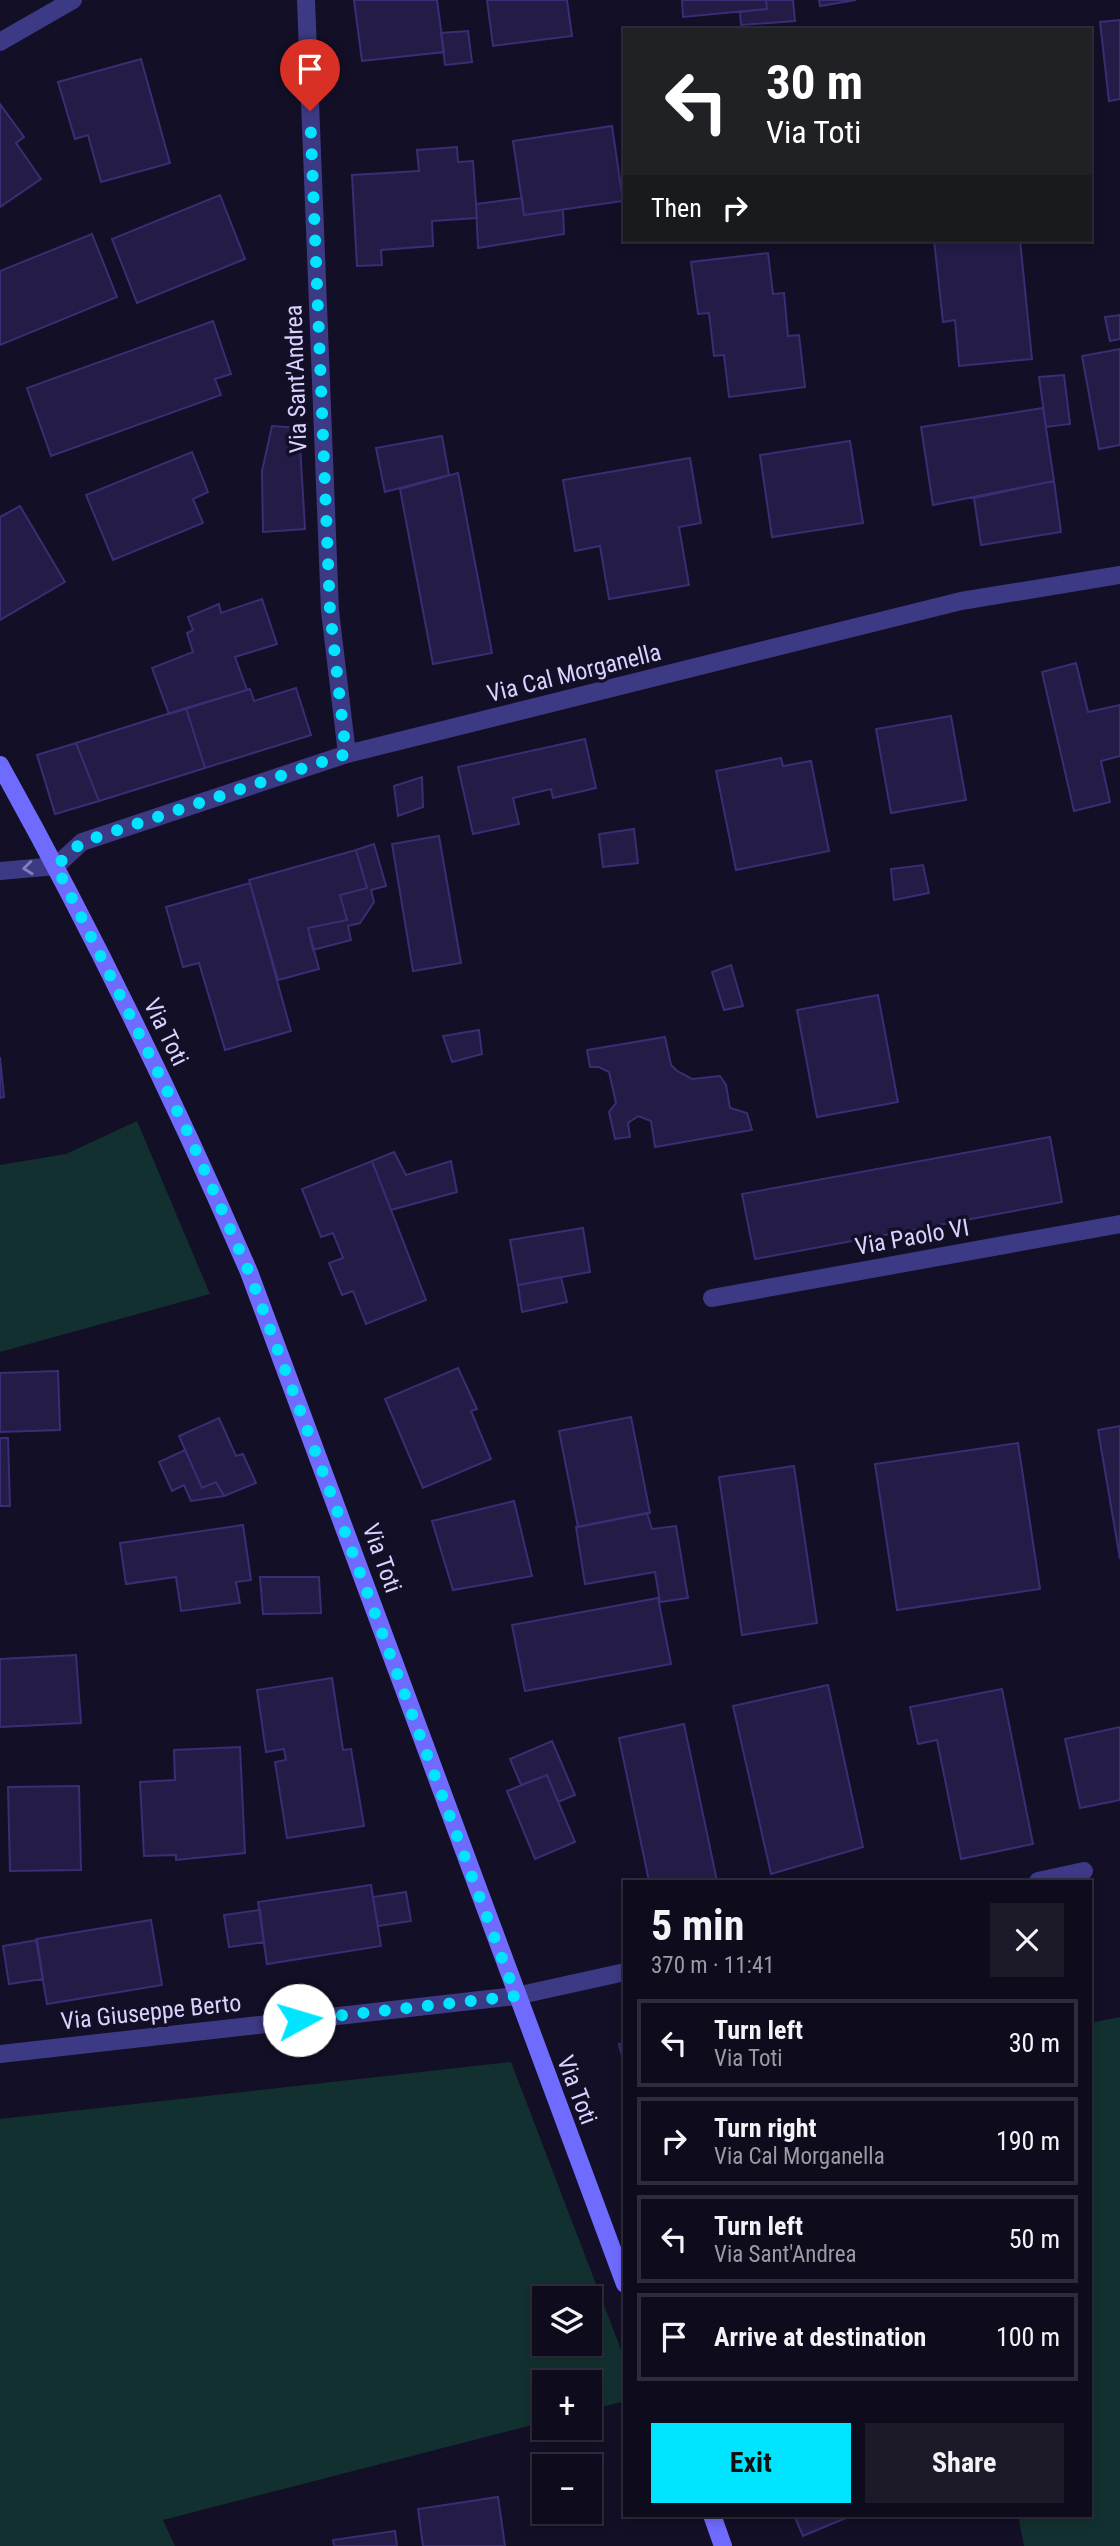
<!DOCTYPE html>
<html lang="en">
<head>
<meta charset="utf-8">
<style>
	:root { --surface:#0e0b1c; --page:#1c1929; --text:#f1f3f6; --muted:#9b9ba3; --line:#2e2b3b; --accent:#00e5ff }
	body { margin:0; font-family:"Roboto Condensed",sans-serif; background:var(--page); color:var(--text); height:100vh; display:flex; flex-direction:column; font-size:26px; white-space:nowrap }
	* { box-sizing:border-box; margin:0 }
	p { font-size:23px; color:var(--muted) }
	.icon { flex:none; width:38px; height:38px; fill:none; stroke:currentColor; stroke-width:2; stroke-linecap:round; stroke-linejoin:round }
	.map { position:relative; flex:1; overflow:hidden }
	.drawer { position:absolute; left:623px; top:1880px; width:469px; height:637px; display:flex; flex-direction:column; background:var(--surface); border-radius:0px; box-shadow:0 4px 10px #0003,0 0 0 2px var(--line) }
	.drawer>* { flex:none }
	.top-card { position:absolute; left:623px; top:28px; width:469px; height:214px; border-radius:0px; box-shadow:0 4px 10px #0003,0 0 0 2px var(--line); background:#202124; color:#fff; overflow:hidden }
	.buttons { position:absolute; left:532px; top:2286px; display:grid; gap:14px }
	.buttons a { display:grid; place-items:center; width:70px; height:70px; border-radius:0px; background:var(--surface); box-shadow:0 4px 10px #0003,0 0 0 2px var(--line); font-size:35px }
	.pin { position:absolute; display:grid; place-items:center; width:60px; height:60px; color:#fff; margin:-72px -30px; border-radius:50% 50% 50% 0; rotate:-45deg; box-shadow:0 0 7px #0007 }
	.pin .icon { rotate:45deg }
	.me { position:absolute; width:77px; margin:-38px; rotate:84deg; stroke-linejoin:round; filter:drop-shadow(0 0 5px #0008) }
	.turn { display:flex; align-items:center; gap:24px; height:147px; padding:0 28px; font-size:32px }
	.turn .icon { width:91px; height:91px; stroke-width:2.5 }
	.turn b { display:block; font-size:49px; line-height:60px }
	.then { display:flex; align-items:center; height:66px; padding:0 28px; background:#0003; gap:14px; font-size:26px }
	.round { display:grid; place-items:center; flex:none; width:74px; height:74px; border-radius:0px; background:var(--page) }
	.head { display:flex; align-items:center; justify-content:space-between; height:119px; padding:0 28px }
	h1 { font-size:42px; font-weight:700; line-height:52px }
	.action { display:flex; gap:14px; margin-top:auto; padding:14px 28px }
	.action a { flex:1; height:80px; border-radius:0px; background:var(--accent); color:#111; font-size:28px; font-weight:700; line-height:80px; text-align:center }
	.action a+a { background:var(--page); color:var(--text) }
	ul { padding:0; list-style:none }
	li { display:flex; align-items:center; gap:21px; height:88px; margin:0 14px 10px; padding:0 14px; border:4px solid var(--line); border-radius:0px }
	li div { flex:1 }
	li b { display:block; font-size:26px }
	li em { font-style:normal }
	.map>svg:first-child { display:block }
	.green { fill:#12302f; fill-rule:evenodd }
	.building { fill:#241b47; stroke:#3b2d73; stroke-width:2 }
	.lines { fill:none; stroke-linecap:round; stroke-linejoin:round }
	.minor { stroke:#3d3a85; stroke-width:18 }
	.secondary { stroke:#6f6bff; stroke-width:18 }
	.oneway { stroke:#837fbc }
	.route { stroke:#00e5ff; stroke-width:12; stroke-dasharray:0 21.6 }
	.labels { text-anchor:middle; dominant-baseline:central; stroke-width:7; stroke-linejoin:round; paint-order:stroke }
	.street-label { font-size:24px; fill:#d9d4ff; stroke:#130f26 }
</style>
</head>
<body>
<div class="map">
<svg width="1120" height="2546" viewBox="0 0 1120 2546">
	<rect width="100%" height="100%" fill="#130f26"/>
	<path class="green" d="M137,1121L210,1294L0,1352V1165L66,1154Z
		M1120,2017V2546H1024L1018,2515H1090V2023Z
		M511,2062L625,2360V2401L590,2410V2382H544V2422L163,2520L175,2546H0V2119ZM544,2298H590V2343H544Z"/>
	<path class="building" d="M354,0H437L444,52L362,61Z
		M487,0H567L572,36L493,46Z
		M682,0H766L767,9L683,17Z
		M766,0H793L795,21L741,25L740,12L767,9Z
		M819,0H856L820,6Z
		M1120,20V99L1109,101L1100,22Z
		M468,31L472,62L445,65L441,33Z
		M141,59L170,163L101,182L88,135L75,139L58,82Z
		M0,104L24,137L16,143L41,179L0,207Z
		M612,126L623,201L524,215L513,141Z
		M457,147L458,162L473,161L477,218L432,221L433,246L381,250L382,265L357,266L352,175L419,171L417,150Z
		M220,195L245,259L137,303L112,239Z
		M522,198L524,215L563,210L564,234L478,248L476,204Z
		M92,234L117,297L0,345V271Z
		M934,240H1020L1032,359L959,366L955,320L943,322Z
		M768,253L773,294L784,293L788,336L799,335L805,387L729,397L724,355L714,356L709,313L698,314L691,262Z
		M1120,315V339L1110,341L1105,317Z
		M213,321L231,374L215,379L221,395L51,456L27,388Z
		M1120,349V445L1099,449L1082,356Z
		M1064,375L1070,424L1046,427L1039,377Z
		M1043,408L1054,481L933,505L921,427Z
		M272,426L299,428L305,529L263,532L262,471Z
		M442,436L449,475L385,492L376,448Z
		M850,441L863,523L772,537L760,455Z
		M192,452L208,492L193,499L203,523L113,560L86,495Z
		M690,458L701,523L679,527L689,585L609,599L600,546L575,551L563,480Z
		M458,473L492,653L433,664L400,489Z
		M1054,481L1061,532L981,545L974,498Z
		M20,506L65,582L0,620V517Z
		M262,599L277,644L235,657L247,690L169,714L152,668L193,652L187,633L193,630L188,617L219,604L221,613Z
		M1076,663L1088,712L1120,705V756L1101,761L1110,802L1074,811L1042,672Z
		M296,688L311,735L205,768L186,708L250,689L254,701Z
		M186,708L205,768L99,801L76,743Z
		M951,716L966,800L891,813L876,729Z
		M585,739L596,788L553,798L551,789L513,798L519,824L473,834L458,767Z
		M76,743L99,801L55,814L37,755Z
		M781,758L783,766L811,761L829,851L736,870L716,771Z
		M422,777L423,807L398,816L394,786Z
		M634,829L638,863L603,867L599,834Z
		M439,836L461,963L413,971L392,844Z
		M374,844L386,886L371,890L374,902L360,923L348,926L351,940L313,950L308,928L347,920L340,895L367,888L356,850Z
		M356,850L367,888L340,895L347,920L308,928L319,969L278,980L249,880Z
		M923,865L929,893L894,900L891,869Z
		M250,883L291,1031L225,1050L199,963L183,967L166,907Z
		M731,965L743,1006L724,1010L712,972Z
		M878,995L898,1102L817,1117L797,1010Z
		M479,1030L482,1054L452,1062L443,1036Z
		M665,1037L671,1065L677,1071L692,1079L720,1076L726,1085L730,1108L747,1113L752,1130L655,1147L651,1121L638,1116L628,1123L630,1137L615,1139L609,1112L616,1103L609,1072L599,1067H590L587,1050Z
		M0,1057L4,1097L0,1098Z
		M1050,1137L1062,1202L755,1259L742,1194Z
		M394,1152L406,1175L451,1161L457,1192L391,1210L372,1161Z
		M372,1161L426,1300L366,1324L353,1291L342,1295L329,1263L343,1258L333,1233L321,1237L302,1189Z
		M583,1228L590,1272L518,1285L510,1240Z
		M561,1277L567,1302L522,1312L518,1285Z
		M458,1368L477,1409L471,1411L491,1459L423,1488L385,1399Z
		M58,1371L60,1430L0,1432V1373Z
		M631,1417L650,1513L578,1527L559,1431Z
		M219,1418L236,1456L243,1454L256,1483L224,1496L216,1482L202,1488L179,1436Z
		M1120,1426V1559L1098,1430Z
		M0,1438H8L10,1506H0Z
		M1018,1443L1040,1589L897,1610L875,1464Z
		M185,1450L202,1488L216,1482L224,1496L191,1501L184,1485L172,1491L159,1462Z
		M794,1466L817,1623L742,1635L719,1477Z
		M514,1501L532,1576L453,1590L432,1521Z
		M647,1513L652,1529L676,1526L688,1598L660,1602L655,1572L585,1584L576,1527Z
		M243,1525L251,1580L236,1582L240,1603L181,1611L176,1577L126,1584L120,1543Z
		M260,1577H319L321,1613L263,1614Z
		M658,1598L671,1664L525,1691L512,1625Z
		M76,1655L81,1723L0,1727V1659Z
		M332,1678L343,1750L351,1749L364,1826L287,1838L275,1762L286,1760L284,1749L266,1752L257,1690Z
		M828,1685L863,1847L771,1874L733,1706Z
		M1002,1689L1033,1844L961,1859L937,1740L918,1744L910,1707Z
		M684,1724L717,1881H649L619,1738Z
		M1120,1727V1800L1080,1808L1065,1739Z
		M552,1741L575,1795L558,1802L547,1775L521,1785L510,1759Z
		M240,1747L245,1853L176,1860V1855L144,1856L140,1782L175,1780L174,1750Z
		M547,1775L575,1842L535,1859L507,1791Z
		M79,1786L81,1870L10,1871L8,1787Z
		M371,1885L381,1946L267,1964L258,1902Z
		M406,1892L411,1921L378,1926L373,1897Z
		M260,1910L264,1942L229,1947L224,1915Z
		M151,1920L162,1985L47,2004L36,1939Z
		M37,1940L43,1979L9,1984L3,1946Z
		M625,2043V2067L619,2044Z
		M498,2497L505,2546H423L418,2509Z
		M794,2515H853L803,2536Z
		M395,2531L397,2546H334L333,2540Z"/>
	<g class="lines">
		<path class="minor" d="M306,0L330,611L347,754
			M0,42L73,0
			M0,871L56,866L82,842L347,754L961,601L1120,575
			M712,1298L1120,1224
			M1038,1881L1084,1871
			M0,2054L516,1996L625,1972"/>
		<path class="secondary" d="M0,765C92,930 174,1099 249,1272L625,2284
			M712,2515L723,2546"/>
	</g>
	<defs><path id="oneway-chevron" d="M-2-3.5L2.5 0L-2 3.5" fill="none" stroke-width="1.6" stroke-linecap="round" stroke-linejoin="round" transform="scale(1.75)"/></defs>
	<use class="oneway" href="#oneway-chevron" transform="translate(28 868) rotate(174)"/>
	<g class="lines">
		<path class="route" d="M299,2020L516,1996L249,1272L189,1135L56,866L82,842L346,754L330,611L310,111"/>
	</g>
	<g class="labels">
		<g class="street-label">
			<text transform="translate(296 379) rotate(-92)">Via Sant'Andrea</text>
			<text transform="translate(574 673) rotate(-14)">Via Cal Morganella</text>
			<text transform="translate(166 1032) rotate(64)">Via Toti</text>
			<text transform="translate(912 1237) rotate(-10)">Via Paolo VI</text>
			<text transform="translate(382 1558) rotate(70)">Via Toti</text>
			<text transform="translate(151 2012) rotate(-6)">Via Giuseppe Berto</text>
			<text transform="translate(577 2090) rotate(69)">Via Toti</text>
		</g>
	</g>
</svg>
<div class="buttons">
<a><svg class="icon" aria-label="layers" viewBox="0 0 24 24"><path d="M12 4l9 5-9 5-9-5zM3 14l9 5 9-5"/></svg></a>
<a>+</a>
<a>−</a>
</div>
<div class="pin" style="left:310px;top:111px;background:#d93025"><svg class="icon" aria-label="arrive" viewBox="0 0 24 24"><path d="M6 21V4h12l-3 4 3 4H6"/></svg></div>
<svg class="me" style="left:299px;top:2020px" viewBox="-20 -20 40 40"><circle r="19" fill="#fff"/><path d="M0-13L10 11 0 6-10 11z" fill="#00e5ff"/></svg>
<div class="top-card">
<div class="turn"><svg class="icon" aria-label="left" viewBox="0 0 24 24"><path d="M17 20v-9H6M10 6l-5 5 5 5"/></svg><div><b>30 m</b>Via Toti</div></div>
<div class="then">Then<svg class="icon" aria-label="right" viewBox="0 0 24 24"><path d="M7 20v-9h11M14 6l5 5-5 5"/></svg></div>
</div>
<section class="drawer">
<div class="head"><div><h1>5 min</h1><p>370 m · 11:41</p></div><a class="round"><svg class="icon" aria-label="close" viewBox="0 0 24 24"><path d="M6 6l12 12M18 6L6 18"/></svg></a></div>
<ul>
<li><svg class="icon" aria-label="left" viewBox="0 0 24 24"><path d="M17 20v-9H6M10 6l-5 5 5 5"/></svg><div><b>Turn left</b><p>Via Toti</p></div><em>30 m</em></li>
<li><svg class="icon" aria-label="right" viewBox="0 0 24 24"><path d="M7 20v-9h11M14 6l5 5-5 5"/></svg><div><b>Turn right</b><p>Via Cal Morganella</p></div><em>190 m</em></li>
<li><svg class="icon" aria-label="left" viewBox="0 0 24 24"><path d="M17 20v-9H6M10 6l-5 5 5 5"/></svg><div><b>Turn left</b><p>Via Sant'Andrea</p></div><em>50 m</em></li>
<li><svg class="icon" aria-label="arrive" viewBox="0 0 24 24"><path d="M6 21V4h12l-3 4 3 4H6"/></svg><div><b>Arrive at destination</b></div><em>100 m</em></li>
</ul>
<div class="action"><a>Exit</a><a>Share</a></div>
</section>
</div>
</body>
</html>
